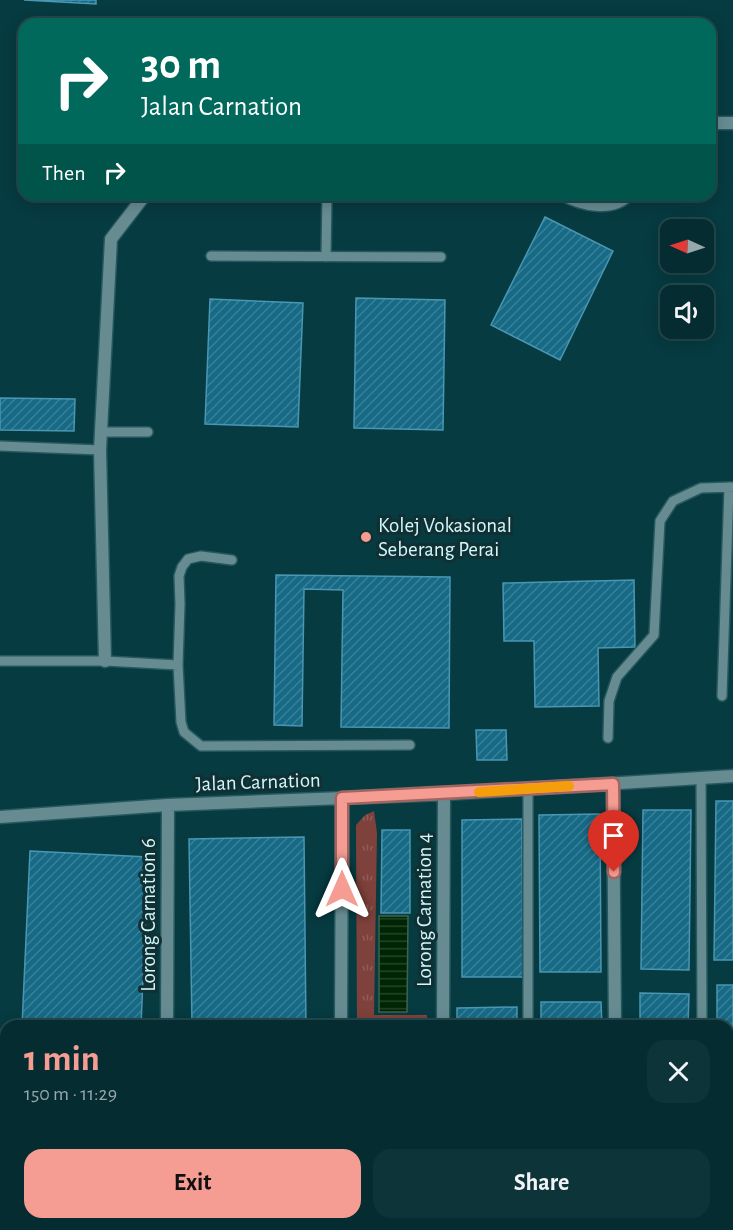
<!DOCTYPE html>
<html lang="en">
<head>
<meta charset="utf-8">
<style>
	:root { --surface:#042c31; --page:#0d3439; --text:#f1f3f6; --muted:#97a7ab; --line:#25484d; --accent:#f59c93 }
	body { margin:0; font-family:"Alegreya Sans",sans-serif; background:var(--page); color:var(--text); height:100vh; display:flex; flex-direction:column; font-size:22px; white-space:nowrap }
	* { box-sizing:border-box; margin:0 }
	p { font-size:20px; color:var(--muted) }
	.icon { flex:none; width:33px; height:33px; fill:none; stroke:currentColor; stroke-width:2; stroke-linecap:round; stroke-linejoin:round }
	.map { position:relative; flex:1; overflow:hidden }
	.drawer { position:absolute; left:0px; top:1020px; width:734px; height:210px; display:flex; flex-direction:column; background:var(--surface); border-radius:18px 18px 0 0; box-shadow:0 3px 15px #0003,0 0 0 2px var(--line) }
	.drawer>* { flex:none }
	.guide { position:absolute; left:18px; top:18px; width:698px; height:183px; border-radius:18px; box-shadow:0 3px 15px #0003,0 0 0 2px var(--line); background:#00695c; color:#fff; overflow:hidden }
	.needle { width:39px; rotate:273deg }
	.fabs { position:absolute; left:660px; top:219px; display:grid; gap:12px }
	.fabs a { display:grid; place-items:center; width:54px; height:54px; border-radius:12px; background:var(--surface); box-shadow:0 3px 15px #0003,0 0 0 2px var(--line); font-size:30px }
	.pin { position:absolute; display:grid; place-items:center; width:51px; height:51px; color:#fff; margin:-62px -26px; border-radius:50% 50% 50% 0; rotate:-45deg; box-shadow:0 0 6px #0007 }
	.pin .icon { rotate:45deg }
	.me { position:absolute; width:66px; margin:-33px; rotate:0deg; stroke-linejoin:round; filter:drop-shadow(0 0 4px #0008) }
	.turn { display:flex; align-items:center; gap:21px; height:126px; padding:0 24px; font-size:27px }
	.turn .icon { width:78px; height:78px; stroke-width:2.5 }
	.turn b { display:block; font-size:42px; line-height:51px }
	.then { display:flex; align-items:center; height:57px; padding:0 24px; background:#0003; gap:12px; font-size:22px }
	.round { display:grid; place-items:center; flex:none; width:63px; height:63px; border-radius:18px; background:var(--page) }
	.head { display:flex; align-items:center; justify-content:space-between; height:102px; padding:0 24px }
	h1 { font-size:36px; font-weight:700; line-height:45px; color:var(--accent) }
	.button { display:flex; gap:12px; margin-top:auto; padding:12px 24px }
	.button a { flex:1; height:69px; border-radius:18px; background:var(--accent); color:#111; font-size:24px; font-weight:700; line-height:69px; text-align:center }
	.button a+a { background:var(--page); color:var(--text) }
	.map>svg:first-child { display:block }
	.forest { fill:url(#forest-firs) }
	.park { fill:url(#park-tufts) }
	.water { fill:url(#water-rules); stroke:#3e644e; stroke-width:1.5 }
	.building { fill:url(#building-hatch); stroke:#4a96b3; stroke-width:1.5 }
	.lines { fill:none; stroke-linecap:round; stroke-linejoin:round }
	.lane-casing { stroke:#26595f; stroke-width:12 }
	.street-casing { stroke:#26595f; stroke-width:15 }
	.lane { stroke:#668c91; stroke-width:9 }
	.street { stroke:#668c91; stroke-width:12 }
	.route-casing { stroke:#9f6560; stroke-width:15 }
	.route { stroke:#f59c93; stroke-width:10 }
	.slow { stroke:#f59e0b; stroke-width:10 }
	.poi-dot { fill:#f59c93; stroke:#122f32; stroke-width:2 }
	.labels { text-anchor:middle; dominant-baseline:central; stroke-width:6; stroke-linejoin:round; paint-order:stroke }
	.poi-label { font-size:21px; fill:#cff8fe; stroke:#122f32; text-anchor:start }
	.street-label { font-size:21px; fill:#cff8fe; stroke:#122f32 }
</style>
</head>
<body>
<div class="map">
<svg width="733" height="1230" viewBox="0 0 733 1230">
	<defs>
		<pattern id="forest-firs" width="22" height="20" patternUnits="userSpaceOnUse" patternTransform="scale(1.5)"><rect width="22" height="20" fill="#914c46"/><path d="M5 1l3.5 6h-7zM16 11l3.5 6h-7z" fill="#9f6762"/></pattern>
		<pattern id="park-tufts" width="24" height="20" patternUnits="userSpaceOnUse" patternTransform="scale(1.5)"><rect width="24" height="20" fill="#7e413b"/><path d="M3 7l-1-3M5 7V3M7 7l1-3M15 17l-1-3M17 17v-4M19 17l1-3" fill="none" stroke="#8f5d58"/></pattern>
		<pattern id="water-rules" width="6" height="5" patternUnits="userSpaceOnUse" patternTransform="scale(1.5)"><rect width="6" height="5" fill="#002503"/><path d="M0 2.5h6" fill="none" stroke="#244529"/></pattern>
		<pattern id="building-hatch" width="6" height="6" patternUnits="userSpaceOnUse" patternTransform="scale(1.5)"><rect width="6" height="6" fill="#176a86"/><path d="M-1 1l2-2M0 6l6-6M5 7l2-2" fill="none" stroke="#388098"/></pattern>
	</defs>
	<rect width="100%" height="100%" fill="#063b41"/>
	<path class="forest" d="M733,1176V1230H315L352,1224H728V1177Z"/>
	<path class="park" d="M374,811L377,833L374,1015H427L428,1026H357L356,825L365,815Z"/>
	<path class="water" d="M379,916H408L407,1012H379Z"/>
	<path class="building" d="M24,0H96V4Z
		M545,217L613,251L560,360L491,325Z
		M356,298L445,300L443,430L354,428Z
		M210,299L303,303L298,427L205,424Z
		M0,398L75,399L74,431L0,430Z
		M276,575L450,577L449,728L341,727L343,590L304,589L302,726L274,725Z
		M634,580L635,647L598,648L599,706L535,707L534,641H504L503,583Z
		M476,730H506L507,760H477Z
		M716,801H733V960H714Z
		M643,810H691L689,970L641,969Z
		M600,814L601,972H540L539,815Z
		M522,819L523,977H462V820Z
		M382,830H410V913H381Z
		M304,837L306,1026H192L189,839Z
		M30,851L148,857L141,1026H22Z
		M717,985H733V1144H728V1026H717Z
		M640,993L689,994L688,1026H640Z
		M541,1002H601L602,1026H541Z
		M517,1007V1026H457V1008Z"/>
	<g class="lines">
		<defs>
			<path id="lane" d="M561,195C580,206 613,214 630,195
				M211,256L441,257
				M326,257L327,195
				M100,432H148
				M0,446L100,450
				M232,560L201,556L188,559L182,567L179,576L180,604L178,665L181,722L184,732L201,746L410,745
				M0,661H105L178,665
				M722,696L729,487
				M608,738L609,701L617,677L654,635L660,521L673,501L701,488L733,487
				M701,778L702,1026
				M528,789V1026"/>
			<path id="street" d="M710,123H733
				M105,661L100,450L111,239L145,195
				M613,784L615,1026
				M0,817L168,805L444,794L733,776
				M167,1026L168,805
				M341,1026L342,798
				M443,1026L444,794
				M166,1230V1224"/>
		</defs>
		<use href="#lane" class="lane-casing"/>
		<use href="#street" class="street-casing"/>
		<use href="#lane" class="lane"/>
		<use href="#street" class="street"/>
	</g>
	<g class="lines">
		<defs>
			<path id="route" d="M342,889V798L613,784L614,872"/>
		</defs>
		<use href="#route" class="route-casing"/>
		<use href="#route" class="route"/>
		<path class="slow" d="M479,792L569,786"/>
	</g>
	<circle class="poi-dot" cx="366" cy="537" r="6"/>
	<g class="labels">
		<g class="poi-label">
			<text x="378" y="525">Kolej Vokasional<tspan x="378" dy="24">Seberang Perai</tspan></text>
		</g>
		<g class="street-label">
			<text transform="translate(258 782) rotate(-2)">Jalan Carnation</text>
			<text transform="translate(424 910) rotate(-90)">Lorong Carnation 4</text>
			<text transform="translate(148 915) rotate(-90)">Lorong Carnation 6</text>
		</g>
	</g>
</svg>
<div class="fabs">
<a><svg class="needle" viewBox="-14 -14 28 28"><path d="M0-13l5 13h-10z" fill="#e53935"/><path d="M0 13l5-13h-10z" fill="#97a7ab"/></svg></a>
<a><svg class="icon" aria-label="sound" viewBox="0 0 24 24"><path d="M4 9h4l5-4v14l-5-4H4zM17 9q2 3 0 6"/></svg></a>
</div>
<div class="pin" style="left:614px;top:872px;background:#d93025"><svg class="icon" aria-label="arrive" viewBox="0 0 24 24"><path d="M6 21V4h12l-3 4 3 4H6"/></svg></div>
<svg class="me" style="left:342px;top:889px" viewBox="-20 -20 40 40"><path d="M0-17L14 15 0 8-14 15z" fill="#f59c93" stroke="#fff" stroke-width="4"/></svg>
<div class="guide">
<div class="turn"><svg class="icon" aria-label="right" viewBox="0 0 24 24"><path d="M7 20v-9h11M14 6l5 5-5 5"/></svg><div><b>30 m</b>Jalan Carnation</div></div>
<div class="then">Then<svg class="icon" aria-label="right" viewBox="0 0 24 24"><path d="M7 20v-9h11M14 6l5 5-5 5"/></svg></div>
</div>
<section class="drawer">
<div class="head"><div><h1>1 min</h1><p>150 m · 11:29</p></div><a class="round"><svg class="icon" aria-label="close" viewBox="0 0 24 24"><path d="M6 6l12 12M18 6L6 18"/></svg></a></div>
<div class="button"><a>Exit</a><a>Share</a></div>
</section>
</div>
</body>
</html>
